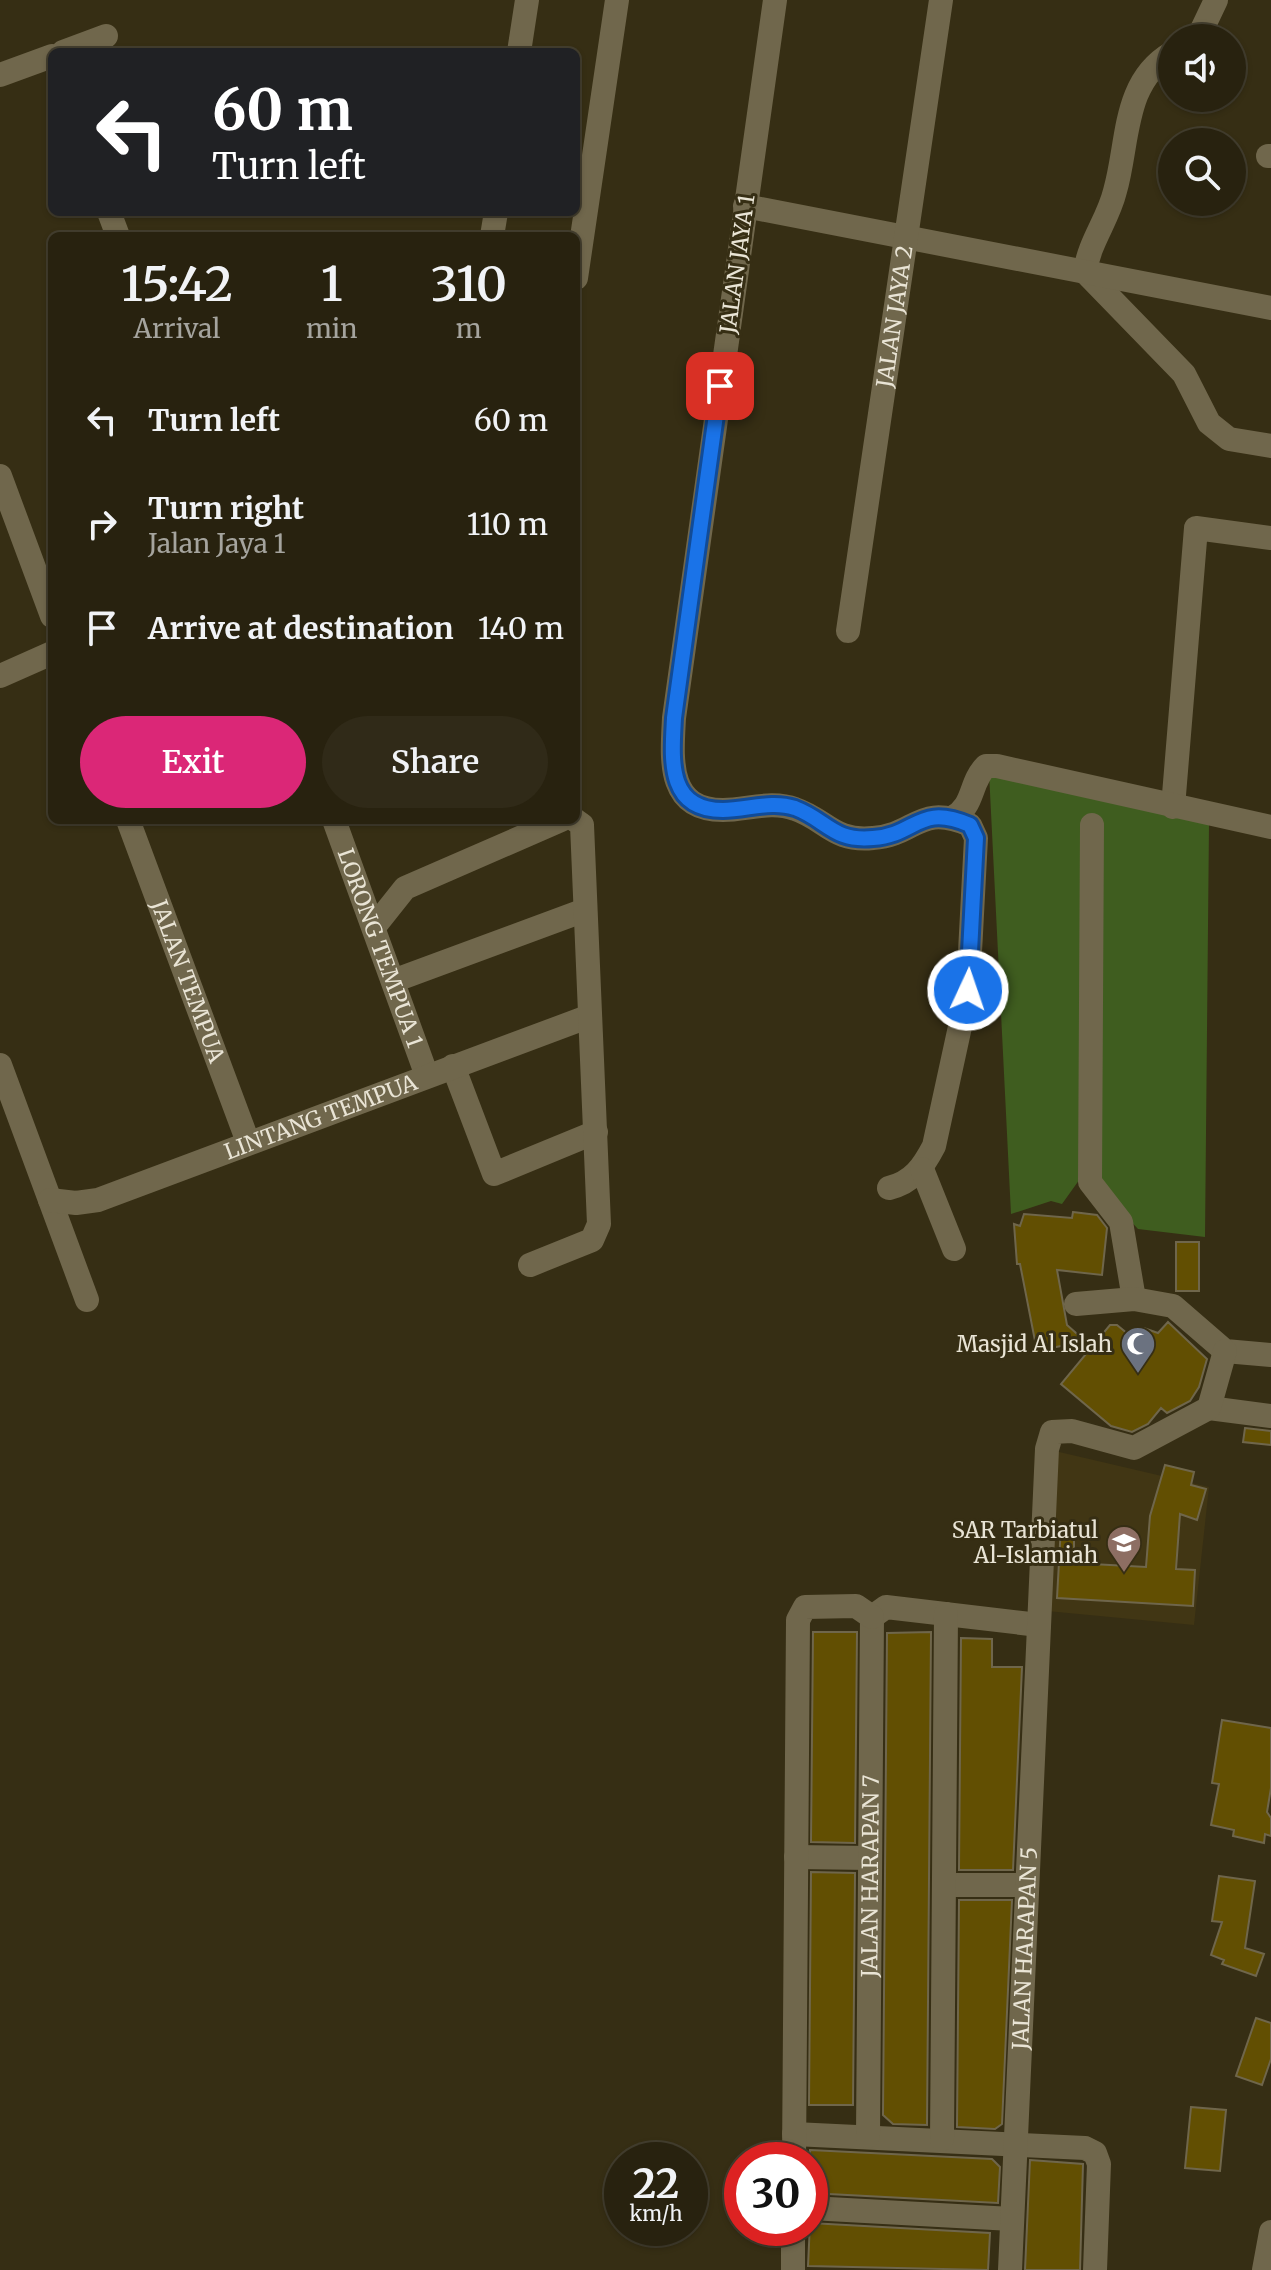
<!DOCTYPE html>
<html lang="en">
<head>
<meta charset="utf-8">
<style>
	:root { --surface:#28220f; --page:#302a18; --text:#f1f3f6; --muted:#a5a49e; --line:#443f2f; --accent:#db2777 }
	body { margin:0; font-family:Merriweather,serif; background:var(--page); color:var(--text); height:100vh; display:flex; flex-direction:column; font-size:30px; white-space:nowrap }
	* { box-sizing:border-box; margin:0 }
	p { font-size:26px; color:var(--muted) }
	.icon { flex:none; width:44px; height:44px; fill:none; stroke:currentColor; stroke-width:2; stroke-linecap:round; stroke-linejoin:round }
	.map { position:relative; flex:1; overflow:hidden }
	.side { position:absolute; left:48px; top:232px; width:532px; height:592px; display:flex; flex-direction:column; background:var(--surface); border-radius:12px; box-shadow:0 2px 6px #0004,0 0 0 2px var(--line) }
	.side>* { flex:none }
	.hud { position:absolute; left:48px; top:48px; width:532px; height:168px; border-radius:12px; box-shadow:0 2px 6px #0004,0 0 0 2px var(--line); background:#202124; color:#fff; overflow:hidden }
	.tools { position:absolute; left:1158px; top:24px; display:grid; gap:16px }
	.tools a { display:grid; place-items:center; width:88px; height:88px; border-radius:50%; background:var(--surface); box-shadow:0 2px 6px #0004,0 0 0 2px var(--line); font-size:40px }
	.speed { position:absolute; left:604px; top:2142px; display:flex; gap:16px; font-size:40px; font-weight:700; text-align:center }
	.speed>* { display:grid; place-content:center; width:104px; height:104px; border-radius:50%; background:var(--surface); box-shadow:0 2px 6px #0004,0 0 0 2px var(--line); line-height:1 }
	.speed small { font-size:20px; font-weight:400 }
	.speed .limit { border:12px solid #d22; background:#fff; color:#111 }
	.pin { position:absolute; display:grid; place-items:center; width:68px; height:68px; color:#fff; margin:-34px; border-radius:16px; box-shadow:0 4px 12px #0006 }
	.me { position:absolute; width:88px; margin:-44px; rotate:3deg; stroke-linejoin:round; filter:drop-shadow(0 0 6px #0008) }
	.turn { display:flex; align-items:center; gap:28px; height:168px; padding:0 32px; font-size:36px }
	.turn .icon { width:104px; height:104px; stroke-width:2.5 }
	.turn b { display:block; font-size:56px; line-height:68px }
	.eta { display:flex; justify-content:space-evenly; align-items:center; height:136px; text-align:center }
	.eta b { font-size:48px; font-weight:600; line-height:56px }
	.action { display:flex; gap:16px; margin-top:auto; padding:16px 32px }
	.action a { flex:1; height:92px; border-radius:48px; background:var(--accent); color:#fff; font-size:32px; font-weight:600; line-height:92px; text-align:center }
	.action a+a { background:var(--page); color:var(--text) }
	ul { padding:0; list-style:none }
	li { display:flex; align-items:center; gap:24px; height:104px; padding:0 32px }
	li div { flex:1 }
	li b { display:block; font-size:30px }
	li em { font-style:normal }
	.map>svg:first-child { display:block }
	.built { fill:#413614 }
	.green { fill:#3f5d1f }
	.building { fill:#624f02; stroke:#6f664b; stroke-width:2 }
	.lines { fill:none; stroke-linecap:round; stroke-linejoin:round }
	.minor { stroke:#70674c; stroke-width:24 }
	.route-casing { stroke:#114b97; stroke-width:20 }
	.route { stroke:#1a73e8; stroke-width:14 }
	.labels { text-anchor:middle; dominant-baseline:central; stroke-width:6; stroke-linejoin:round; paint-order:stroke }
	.street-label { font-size:22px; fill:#e9e4d5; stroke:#362e14 }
	.poi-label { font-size:22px; fill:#e9e4d5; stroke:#362e14; text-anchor:end }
</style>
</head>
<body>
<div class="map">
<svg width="1271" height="2270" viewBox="0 0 1271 2270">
	<rect width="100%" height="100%" fill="#362e14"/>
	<path class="built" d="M1055,1451L1209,1487L1194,1625L1047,1611Z"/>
	<path class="green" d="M989,772L1209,824L1205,1237L1138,1229L1109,1198L1082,1176L1062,1204L1051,1201L1011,1214Z"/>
	<path class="building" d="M1073,1212L1097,1215L1107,1228L1102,1275L1057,1270L1067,1325L1085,1341L1037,1351L1020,1264H1017L1014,1224L1020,1226L1024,1214L1072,1218Z
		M1176,1242H1199V1291H1176Z
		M1168,1322L1207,1359L1199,1387L1190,1401L1167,1413L1161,1408L1148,1424L1132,1432L1111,1426L1061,1384L1110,1325H1117L1128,1334L1144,1328L1158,1333Z
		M1245,1428L1271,1431V1445L1243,1442Z
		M1165,1465L1194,1472L1191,1485L1206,1489L1197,1520L1180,1514L1176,1569L1195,1570L1193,1606L1057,1598L1061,1526H1074V1563L1146,1567L1150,1516Z
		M813,1632H857L855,1843L811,1842Z
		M931,1632L927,2125L893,2124L883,2115L887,1633Z
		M961,1638L992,1639V1667H1022L1013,1870H959Z
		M1222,1720L1271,1728V1788L1267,1812L1271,1818V1836L1265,1834L1264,1843L1233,1836L1234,1830L1211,1825L1219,1784L1212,1783Z
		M811,1872L855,1873L853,2105H809Z
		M1219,1876L1255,1881L1245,1948L1264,1954L1256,1976L1222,1964L1224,1960L1211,1955L1222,1922L1212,1921Z
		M959,1900H1012L1002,2124L995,2129L957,2127Z
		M1256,2018L1271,2023V2059L1262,2085L1236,2076Z
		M1191,2107L1226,2110L1220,2171L1185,2168Z
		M810,2150L992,2159L1000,2167L998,2203L810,2193Z
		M1030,2160L1083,2164L1080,2270H1025Z
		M810,2223L990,2233L988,2270L808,2266Z"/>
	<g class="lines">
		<g class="minor">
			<path d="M775,0L674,718C672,758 666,810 723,810C747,810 771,800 795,809C827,820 833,842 873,838C917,835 918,803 970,825L976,838L968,990L934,1146C923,1167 913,1182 889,1188"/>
			<path d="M1198,38L1216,0"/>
			<path d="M63,52L106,36"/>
			<path d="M519,52L527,0"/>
			<path d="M1172,53C1122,82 1129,143 1115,191C1108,220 1089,242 1085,272L1184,374L1209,423L1229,439L1271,446"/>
			<path d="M0,75L52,56"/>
			<path d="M1268,156H1271"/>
			<path d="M745,206L1271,308"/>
			<path d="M109,212L118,236"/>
			<path d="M492,236L496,212"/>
			<path d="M576,278L617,0"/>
			<path d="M0,476L52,616"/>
			<path id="s1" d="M848,631L941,0"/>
			<path d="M0,676L52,653"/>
			<path d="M1173,807L1196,528L1271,538"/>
			<path d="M952,818C975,806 969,783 986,766H997L1271,827"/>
			<path id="s2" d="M128,820L248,1142"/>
			<path id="s3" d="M334,820L427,1076"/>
			<path d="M1092,825L1090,1182L1121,1222L1134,1299"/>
			<path d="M374,927L405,888L561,820"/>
			<path d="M393,981L585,910"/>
			<path d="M0,1065L87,1300"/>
			<path d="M453,1066L494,1174L596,1132"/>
			<path d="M922,1169L954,1249"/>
			<path id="s4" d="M50,1200L76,1203L98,1200L590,1016"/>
			<path d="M530,1265L592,1240L599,1224L582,825L575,820"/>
			<path d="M1076,1304L1134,1299L1173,1306L1225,1351L1271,1355"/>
			<path d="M1209,1408L1271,1416"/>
			<path d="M872,1617L886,1607L1039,1625"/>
			<path d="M796,1857L870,1858"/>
			<path d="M944,1885H1027"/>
			<path d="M794,2134L1085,2148L1095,2153L1099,2164L1095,2270"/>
			<path id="s5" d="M868,2136L872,1617"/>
			<path d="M942,2139L946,1614"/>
			<path d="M794,2160L798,1620L805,1607L856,1606L872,1617"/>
			<path d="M810,2208L1012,2219"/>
			<path d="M793,2270V2228"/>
			<path id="s6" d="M1010,2270L1047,1449L1052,1432L1072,1431L1134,1448L1209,1408L1225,1351"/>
			<path d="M1264,2270L1271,2232"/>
		</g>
	</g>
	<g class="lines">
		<defs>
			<path id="route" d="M720,386L674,718C672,758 666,810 723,810C747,810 771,800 795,808C827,820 833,842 873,838C917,835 918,803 970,825L976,838L968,990"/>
		</defs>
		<use href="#route" class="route-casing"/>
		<use href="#route" class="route"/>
	</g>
	<defs>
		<symbol id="mosque-pin" viewBox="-11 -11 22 30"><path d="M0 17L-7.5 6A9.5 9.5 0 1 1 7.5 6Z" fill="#6b7280" stroke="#362e14"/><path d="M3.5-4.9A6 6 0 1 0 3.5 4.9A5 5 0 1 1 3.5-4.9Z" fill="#fff"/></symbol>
		<symbol id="school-pin" viewBox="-11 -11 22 30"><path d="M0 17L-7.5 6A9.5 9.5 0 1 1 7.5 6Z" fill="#8d6e63" stroke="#362e14"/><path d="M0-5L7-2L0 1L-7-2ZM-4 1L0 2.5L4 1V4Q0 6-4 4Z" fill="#fff"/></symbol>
	</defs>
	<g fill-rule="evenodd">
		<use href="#mosque-pin" x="1118" y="1324" width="40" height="54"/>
		<use href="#school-pin" x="1104" y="1523" width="40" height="54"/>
	</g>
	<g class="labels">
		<g class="street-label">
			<text transform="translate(737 264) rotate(-82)">JALAN JAYA 1</text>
			<text stroke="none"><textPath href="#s1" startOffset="318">JALAN JAYA 2</textPath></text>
			<text stroke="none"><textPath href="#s3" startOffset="136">LORONG TEMPUA 1</textPath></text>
			<text stroke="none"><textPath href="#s2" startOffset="172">JALAN TEMPUA</textPath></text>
			<text stroke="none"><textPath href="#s4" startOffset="286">LINTANG TEMPUA</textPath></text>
			<text stroke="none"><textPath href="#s5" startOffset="260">JALAN HARAPAN 7</textPath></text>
			<text stroke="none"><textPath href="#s6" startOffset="322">JALAN HARAPAN 5</textPath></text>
		</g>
		<g class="poi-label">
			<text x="1112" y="1344">Masjid Al Islah</text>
			<text x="1098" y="1530">SAR Tarbiatul<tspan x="1098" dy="25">Al-Islamiah</tspan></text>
		</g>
	</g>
</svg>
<div class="tools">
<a><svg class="icon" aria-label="sound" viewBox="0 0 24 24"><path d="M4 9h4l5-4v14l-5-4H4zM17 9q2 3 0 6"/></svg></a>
<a><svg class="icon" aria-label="search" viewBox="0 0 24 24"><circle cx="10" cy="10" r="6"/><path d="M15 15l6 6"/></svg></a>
</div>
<div class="speed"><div>22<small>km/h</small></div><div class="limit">30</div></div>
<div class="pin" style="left:720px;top:386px;background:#d93025"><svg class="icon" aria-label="arrive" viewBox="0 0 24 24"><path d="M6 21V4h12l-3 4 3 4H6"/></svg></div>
<svg class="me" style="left:968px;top:990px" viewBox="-20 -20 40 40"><circle r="17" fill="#1a73e8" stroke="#fff" stroke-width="3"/><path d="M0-11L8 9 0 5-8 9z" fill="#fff"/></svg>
<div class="hud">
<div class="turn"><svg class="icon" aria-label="left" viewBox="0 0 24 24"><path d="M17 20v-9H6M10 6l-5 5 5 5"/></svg><div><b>60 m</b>Turn left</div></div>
</div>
<section class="side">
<div class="eta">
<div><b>15:42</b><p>Arrival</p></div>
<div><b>1</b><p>min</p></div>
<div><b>310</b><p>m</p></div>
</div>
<ul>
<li><svg class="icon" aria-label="left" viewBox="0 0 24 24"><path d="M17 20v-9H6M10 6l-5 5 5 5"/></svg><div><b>Turn left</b></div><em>60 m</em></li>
<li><svg class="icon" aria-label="right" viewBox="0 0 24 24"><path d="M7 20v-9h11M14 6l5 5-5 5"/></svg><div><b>Turn right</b><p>Jalan Jaya 1</p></div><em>110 m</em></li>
<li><svg class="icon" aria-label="arrive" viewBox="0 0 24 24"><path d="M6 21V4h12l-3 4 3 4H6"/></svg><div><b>Arrive at destination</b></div><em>140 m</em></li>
</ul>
<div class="action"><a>Exit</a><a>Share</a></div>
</section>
</div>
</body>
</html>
